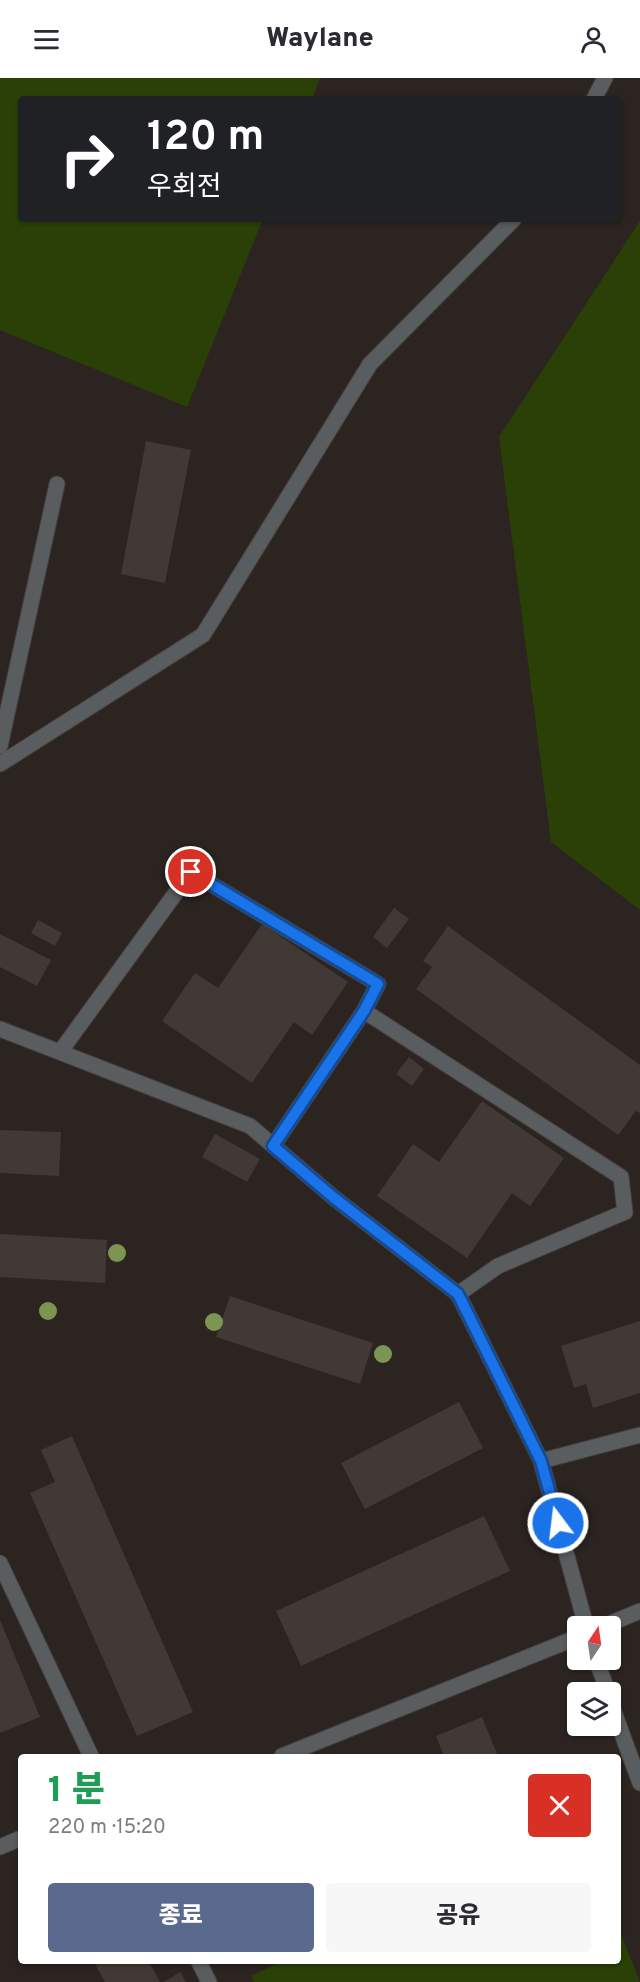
<!DOCTYPE html>
<html lang="ko">
<head>
<meta charset="utf-8">
<style>
	:root { --surface:#fff; --page:#f7f7f7; --text:#2b2b33; --muted:#7c7c81; --accent:#596a8e }
	body { margin:0; font-family:Overpass,"Noto Sans KR",sans-serif; background:var(--page); color:var(--text); height:100vh; display:flex; flex-direction:column; font-size:22px; white-space:nowrap }
	* { box-sizing:border-box; margin:0 }
	p { font-size:20px; color:var(--muted) }
	.icon { flex:none; width:33px; height:33px; fill:none; stroke:currentColor; stroke-width:2; stroke-linecap:round; stroke-linejoin:round }
	.map { position:relative; flex:1; overflow:hidden }
	.details { position:absolute; left:18px; top:1676px; width:603px; height:210px; display:flex; flex-direction:column; background:var(--surface); border-radius:6px; box-shadow:0 2px 4px #0004 }
	.details>* { flex:none }
	.hud { position:absolute; left:18px; top:18px; width:604px; height:126px; border-radius:6px; box-shadow:0 2px 4px #0004; background:#202124; color:#fff; overflow:hidden }
	.needle { width:39px; rotate:13deg }
	.buttons { position:absolute; left:567px; top:1538px; display:grid; gap:12px }
	.buttons a { display:grid; place-items:center; width:54px; height:54px; border-radius:6px; background:var(--surface); box-shadow:0 2px 4px #0004; font-size:30px }
	.pin { position:absolute; display:grid; place-items:center; width:51px; height:51px; color:#fff; margin:-26px; border:3px solid #fff; border-radius:50%; box-shadow:0 2px 6px #0007 }
	.me { position:absolute; width:66px; margin:-33px; rotate:345deg; stroke-linejoin:round; filter:drop-shadow(0 0 4px #0008) }
	.turn { display:flex; align-items:center; gap:21px; height:126px; padding:0 30px; font-size:27px }
	.turn .icon { width:78px; height:78px; stroke-width:2.5 }
	.turn b { display:block; font-size:42px; line-height:51px }
	.round { display:grid; place-items:center; flex:none; width:63px; height:63px; border-radius:6px; background:var(--page) }
	.summary { display:flex; align-items:center; justify-content:space-between; height:102px; padding:0 30px }
	h1 { font-size:36px; font-weight:800; line-height:45px; color:#1e9e55 }
	.button { display:flex; gap:12px; margin-top:auto; padding:12px 30px }
	.button a { flex:1; height:69px; border-radius:6px; background:var(--accent); color:#fff; font-size:24px; font-weight:800; line-height:69px; text-align:center }
	.button a+a { background:var(--page); color:var(--text) }
	header { display:flex; justify-content:space-between; align-items:center; height:78px; padding:0 30px; background:var(--surface); font-size:27px; font-weight:800 }
	.map>svg:first-child { display:block }
	.green { fill:#2a4006 }
	.building { fill:#413935 }
	.lines { fill:none; stroke-linecap:round; stroke-linejoin:round }
	.minor-casing { stroke:#46403d; stroke-width:17 }
	.minor { stroke:#5a5d5f; stroke-width:15 }
	.tree { fill:#7c9553 }
	.route-casing { stroke:#114b97; stroke-width:15 }
	.route { stroke:#1a73e8; stroke-width:10 }
</style>
</head>
<body>
<header><svg class="icon" aria-label="menu" viewBox="0 0 24 24"><path d="M4 6h16M4 12h16M4 18h16"/></svg>Waylane<svg class="icon" aria-label="person" viewBox="0 0 24 24"><circle cx="12" cy="8" r="4"/><path d="M4 21q1-7 8-7t8 7"/></svg></header>
<div class="map">
<svg width="640" height="1904" viewBox="0 0 640 1904">
	<rect width="100%" height="100%" fill="#2b2421"/>
	<path class="green" d="M0,0H320L312,21H21V141H263L187,329L0,252Z
		M640,143V832L551,764L499,359Z
		M618,1849L640,1904H254L251,1898L285,1882H618Z"/>
	<path class="building" d="M146,363L191,372L165,505L121,496Z
		M394,830L409,841L387,870L373,859Z
		M38,842L62,855L55,868L31,855Z
		M262,846L348,904L312,957L294,944L252,1005L162,943L195,895L218,910Z
		M448,848L640,987V1035L636,1033L618,1057L416,911L432,889L423,883Z
		M0,856L51,882L37,908L0,889Z
		M409,979L424,991L412,1008L396,996Z
		M482,1023L564,1080L530,1128L512,1115L467,1180L377,1118L413,1066L439,1084Z
		M0,1052L61,1054L59,1098L0,1095Z
		M215,1056L260,1081L247,1104L202,1079Z
		M0,1156L107,1162L105,1205L0,1199Z
		M230,1218L373,1265L360,1306L216,1259Z
		M640,1243V1315L593,1330L586,1306L574,1310L561,1268Z
		M459,1324L483,1370L365,1431L341,1385Z
		M72,1358L193,1634L137,1658L30,1415L55,1404L41,1372Z
		M484,1438L510,1493L301,1588L276,1533Z
		M0,1542L40,1639L0,1655Z
		M482,1639L498,1678H444L436,1658Z
		M93,1882H148L160,1904H105Z
		M180,1894L186,1904H164Z"/>
	<g class="lines">
		<defs>
			<path id="minor" d="M594,21L605,0
				M0,668L57,406
				M0,686L203,557L370,286L514,141
				M0,951L250,1048L333,1119L458,1216L541,1383L586,1548
				M60,974L191,794L378,906L364,933
				M273,1068L364,933L621,1099L625,1134L498,1188L458,1216
				M541,1383L640,1357
				M0,1485L91,1678
				M604,1548L640,1533
				M596,1581L608,1614
				M610,1623L640,1705
				M282,1678L578,1559
				M0,1769L21,1760
				M198,1882L209,1904"/>
		</defs>
		<use href="#minor" class="minor-casing"/>
		<use href="#minor" class="minor"/>
	</g>
	<g class="tree">
		<circle cx="117" cy="1175" r="9"/>
		<circle cx="48" cy="1233" r="9"/>
		<circle cx="214" cy="1244" r="9"/>
		<circle cx="383" cy="1276" r="9"/>
	</g>
	<g class="lines">
		<defs>
			<path id="route" d="M191,794L378,906L364,933L273,1068L333,1119L458,1216L541,1383L558,1445"/>
		</defs>
		<use href="#route" class="route-casing"/>
		<use href="#route" class="route"/>
	</g>
</svg>
<div class="buttons">
<a><svg class="needle" viewBox="-14 -14 28 28"><path d="M0-13l5 13h-10z" fill="#e53935"/><path d="M0 13l5-13h-10z" fill="#7c7c81"/></svg></a>
<a><svg class="icon" aria-label="layers" viewBox="0 0 24 24"><path d="M12 4l9 5-9 5-9-5zM3 14l9 5 9-5"/></svg></a>
</div>
<div class="pin" style="left:191px;top:794px;background:#d93025"><svg class="icon" aria-label="arrive" viewBox="0 0 24 24"><path d="M6 21V4h12l-3 4 3 4H6"/></svg></div>
<svg class="me" style="left:558px;top:1445px" viewBox="-20 -20 40 40"><circle r="17" fill="#1a73e8" stroke="#fff" stroke-width="3"/><path d="M0-11L8 9 0 5-8 9z" fill="#fff"/></svg>
<div class="hud">
<div class="turn"><svg class="icon" aria-label="right" viewBox="0 0 24 24"><path d="M7 20v-9h11M14 6l5 5-5 5"/></svg><div><b>120 m</b>우회전</div></div>
</div>
<section class="details">
<div class="summary"><div><h1>1 분</h1><p>220 m · 15:20</p></div><a class="round" style="background:#d93025;color:#fff"><svg class="icon" aria-label="close" viewBox="0 0 24 24"><path d="M6 6l12 12M18 6L6 18"/></svg></a></div>
<div class="button"><a>종료</a><a>공유</a></div>
</section>
</div>
</body>
</html>
